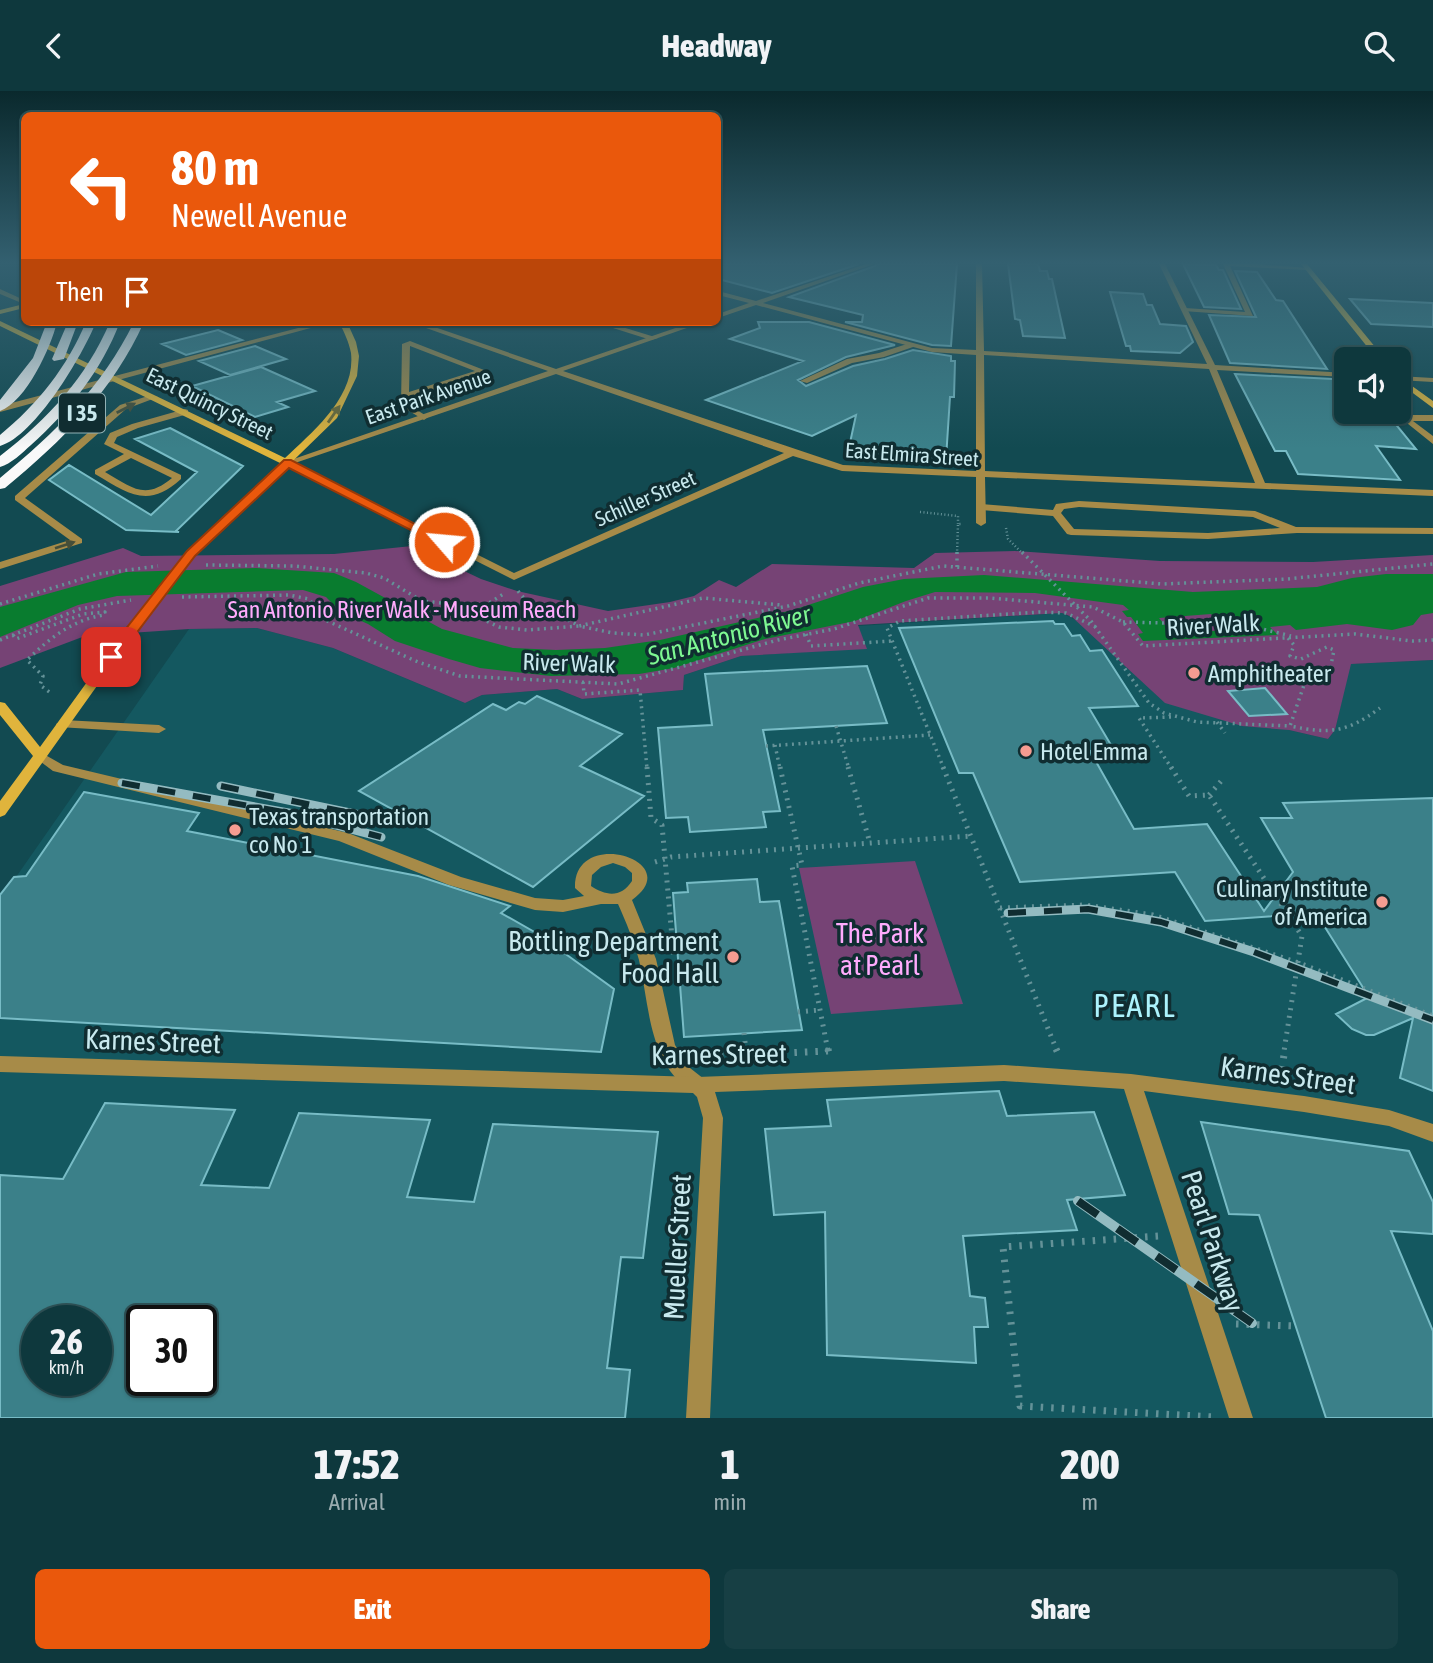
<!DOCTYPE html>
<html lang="en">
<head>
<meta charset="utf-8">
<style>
	:root { --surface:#0e383d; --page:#173f44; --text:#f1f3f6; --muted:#9bacb0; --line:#2e5257; --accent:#ea580c }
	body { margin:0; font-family:"Asap Condensed",sans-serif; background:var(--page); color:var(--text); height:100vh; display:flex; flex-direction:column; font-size:26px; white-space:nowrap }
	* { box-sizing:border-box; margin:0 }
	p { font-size:23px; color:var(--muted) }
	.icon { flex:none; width:38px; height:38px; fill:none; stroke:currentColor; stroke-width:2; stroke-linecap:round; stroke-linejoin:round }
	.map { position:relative; height:1327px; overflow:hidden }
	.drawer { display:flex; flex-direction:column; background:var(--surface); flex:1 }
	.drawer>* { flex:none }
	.hud { position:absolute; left:21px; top:21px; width:700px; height:214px; border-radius:10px; box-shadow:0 2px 5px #0004,0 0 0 2px var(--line); background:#ea580c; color:#fff; overflow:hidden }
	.tools { position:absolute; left:1334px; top:256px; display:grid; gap:14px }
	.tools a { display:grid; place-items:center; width:77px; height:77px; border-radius:10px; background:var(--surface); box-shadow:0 2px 5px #0004,0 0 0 2px var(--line); font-size:35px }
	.speed { position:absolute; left:21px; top:1214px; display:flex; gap:14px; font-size:35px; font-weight:700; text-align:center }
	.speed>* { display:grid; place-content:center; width:91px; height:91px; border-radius:50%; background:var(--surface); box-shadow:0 2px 5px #0004,0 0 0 2px var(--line); line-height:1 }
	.speed small { font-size:18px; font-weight:400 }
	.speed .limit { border:4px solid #111; border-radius:10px; background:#fff; color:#111 }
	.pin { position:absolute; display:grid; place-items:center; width:60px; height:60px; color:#fff; margin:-30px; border-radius:14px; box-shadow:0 4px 10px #0006 }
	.me { position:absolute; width:77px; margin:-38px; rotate:297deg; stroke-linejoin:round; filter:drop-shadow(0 0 5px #0008) }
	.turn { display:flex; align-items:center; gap:24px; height:147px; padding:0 35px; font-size:32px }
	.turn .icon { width:91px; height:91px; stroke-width:2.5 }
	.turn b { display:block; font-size:49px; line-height:60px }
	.then { display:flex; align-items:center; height:66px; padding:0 35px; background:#0003; gap:14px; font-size:26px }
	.eta { display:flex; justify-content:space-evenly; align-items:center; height:119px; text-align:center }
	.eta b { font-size:42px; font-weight:800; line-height:49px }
	.primary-button { display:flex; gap:14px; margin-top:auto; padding:14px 35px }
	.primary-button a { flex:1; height:80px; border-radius:10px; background:var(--accent); color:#fff; font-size:28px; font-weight:800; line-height:80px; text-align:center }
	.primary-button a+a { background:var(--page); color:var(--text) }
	header { display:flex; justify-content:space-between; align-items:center; height:91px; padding:0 35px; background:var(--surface); font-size:32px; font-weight:800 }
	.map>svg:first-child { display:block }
	.built { fill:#145860; fill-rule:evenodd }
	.green { fill:#764375 }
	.water { fill:#097c2f; fill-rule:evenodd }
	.building { fill:#3b8089; stroke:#78bcc6; stroke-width:2; fill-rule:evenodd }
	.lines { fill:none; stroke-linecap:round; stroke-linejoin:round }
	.path-far3 { stroke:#649298; stroke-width:2.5; stroke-dasharray:1 2.5; stroke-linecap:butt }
	.path-far2 { stroke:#649298; stroke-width:3.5; stroke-dasharray:2 4.5; stroke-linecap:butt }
	.path-far1 { stroke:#649298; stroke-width:5; stroke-dasharray:2 6; stroke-linecap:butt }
	.path { stroke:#649298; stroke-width:7; stroke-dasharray:2.5 8; stroke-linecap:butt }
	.lane { fill:#a78b48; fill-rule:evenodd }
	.street { fill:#a78b48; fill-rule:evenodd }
	.secondary { fill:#e0b43c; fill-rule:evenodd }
	.highway { fill:#f9f9f9; fill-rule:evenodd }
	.rail-far1-casing { stroke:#94bbc1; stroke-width:9 }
	.rail-casing { stroke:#94bbc1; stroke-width:10 }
	.rail-far1 { stroke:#102d31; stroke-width:6; stroke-dasharray:18; stroke-linecap:butt }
	.rail { stroke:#102d31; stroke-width:8; stroke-dasharray:24; stroke-linecap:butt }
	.oneway { fill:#454e39 }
	.oneway2 { fill:#6e6a36 }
	.route { fill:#ea580c; stroke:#983908; stroke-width:2 }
	.poi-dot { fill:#f59c91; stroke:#102d31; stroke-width:2.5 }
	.labels { text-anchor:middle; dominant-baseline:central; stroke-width:7; stroke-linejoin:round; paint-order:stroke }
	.far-street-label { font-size:21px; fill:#c8e9ee; stroke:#102d31 }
	.shield { fill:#102d31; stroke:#91b1b5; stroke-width:2 }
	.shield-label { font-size:23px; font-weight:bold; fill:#c8e9ee }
	.park-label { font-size:24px; fill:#ffabfd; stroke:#102d31 }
	.street-label { font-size:24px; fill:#c8e9ee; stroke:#102d31 }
	.poi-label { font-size:24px; fill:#c8e9ee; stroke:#102d31; text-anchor:start }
	.water-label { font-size:26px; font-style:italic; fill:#7ef892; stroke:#102d31 }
	.near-park-label { font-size:28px; fill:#ffabfd; stroke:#102d31 }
	.near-poi-label { font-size:28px; fill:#c8e9ee; stroke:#102d31; text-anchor:end }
	.near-street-label { font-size:28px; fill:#c8e9ee; stroke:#102d31 }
	.near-neighbourhood-label { font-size:32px; letter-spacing:2px; fill:#acf2fc; stroke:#102d31 }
</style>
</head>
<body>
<header><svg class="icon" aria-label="back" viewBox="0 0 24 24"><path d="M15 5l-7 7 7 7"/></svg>Headway<svg class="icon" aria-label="search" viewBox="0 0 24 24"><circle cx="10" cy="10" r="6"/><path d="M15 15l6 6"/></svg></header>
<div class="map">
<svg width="1433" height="1327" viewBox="0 0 1433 1327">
	<rect width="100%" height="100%" fill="#124a51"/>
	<path class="built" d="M1062,522L1289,639L1328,648L1335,639L1350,573L1433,569V1327H0V809L189,538L257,537L333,557L465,612L482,604L557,598L582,608L683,599L684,584L741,565L866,557L858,535ZM37,1230H96V1290H37ZM142,1230H201V1290H142Z"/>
	<path class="green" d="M412,455L481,488L517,500L608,520L670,511L694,505L719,489L736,496L772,473L914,477L935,462L1015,460L1160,470L1313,471L1433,464V569L1351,573L1335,639L1328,648L1289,639L1242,635L1165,612L1072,526L1062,522L858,534L867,558L741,565L684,584L683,599L582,608L557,598L482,604L465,612L333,557L257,537L189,538L85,545L0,577V495L123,457L141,465L334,463Z
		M915,770L963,913L831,923L799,777Z"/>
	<path class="water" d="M256,477L334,482L356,491L442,538L513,557L556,559L605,557L660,549L793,519L863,496L904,488L984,484L1193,501L1317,496L1352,487L1386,483H1433V522L1421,524L1413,534L1392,539L1347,533L1296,539L1290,534L1270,536L1278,544L1143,550L1138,543L1143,542L1131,526H1127L1122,520L1129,519L1123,514L1035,502L935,501L906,510L855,530L765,548L674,577L639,583L551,585L480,577L449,568L395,550L368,533L341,521L326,506L303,499L117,505L78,514L0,546V516L126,481ZM1211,523L1225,539L1172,543L1159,527Z"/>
	<path class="building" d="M718,173H859L772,202L718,188Z
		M877,173H957L951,255L932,254L845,231H862L863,224L789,206L875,175Z
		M1008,173H1038L1040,180H1047L1049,188H1052L1065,247L1023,245L1020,229L1015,228Z
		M1183,173L1216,174L1219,179H1223L1241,218L1204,216Z
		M1235,180L1257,181L1276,209L1283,210L1327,278L1230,272L1209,224L1256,226Z
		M1110,201L1143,203L1147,214H1152L1160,233L1186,235L1193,251L1180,262L1131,260L1130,255H1126Z
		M1350,208L1433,212V236L1371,233Z
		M758,231H809L895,254L846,266L798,289L806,295L853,275L885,268L913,259L951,265V270H955L954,306H950L946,368L848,361L856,324L812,345L706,309L803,270L730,248L760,237Z
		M218,239L242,249L186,264L162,253Z
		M255,255L286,268L230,284L199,270Z
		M261,276L315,300L277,311L288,316L255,326L192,295Z
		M1235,283L1333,288L1346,308V320H1385L1416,358L1376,355L1400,389L1298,383L1286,360H1275Z
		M170,337L243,375L176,440L179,441L126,439L49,389L69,374L151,424L197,381L135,348Z
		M1053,530L1055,533H1064L1072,545L1080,544L1090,560L1102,559L1138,615L1089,617L1114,659L1090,660L1134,738L1207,733L1264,820L1293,781L1261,727H1292L1283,712L1433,707V1000L1400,987L1413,927L1374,944H1366L1352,938L1336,923L1369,906L1316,822L1205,830L1175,781L1020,791L973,682H959L899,537Z
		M867,575L887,632L763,639L780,720L763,721L766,736L690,741L688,726L666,727L658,637L712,634L705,583Z
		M1265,597L1287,623L1249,625L1228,600Z
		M537,605L622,643L580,675L644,705L533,796L359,700L493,613L506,619L519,611L525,613Z
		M84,701L199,722L187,740L418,785L510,815L501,822L538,843L614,898L601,961L0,927V804L14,786L26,785Z
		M757,788L760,811L779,810L802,939L684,946L673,802L688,801L687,792Z
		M999,1000L1007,1025L1094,1021L1125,1104L1067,1109L1077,1139L963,1145L970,1205L985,1207L988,1236H974L976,1272L827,1264L825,1121L774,1124L765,1038L831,1035L827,1009Z
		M105,1012L235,1019L201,1094L269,1097L299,1022L430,1029L407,1106L474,1111L493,1033L658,1041L643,1167L621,1166L607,1277L630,1279L625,1327H0V1084L63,1088ZM37,1230H96V1290H37ZM142,1230H201V1290H142Z
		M1201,1031L1409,1060L1433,1111V1143L1391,1140L1433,1240V1327H1326L1259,1124L1229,1123Z"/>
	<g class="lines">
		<path class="path-far3" d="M920,421L958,425V433
			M1006,437L1008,448L1023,463
			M957,463L958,433H963"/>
		<path class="path-far2" d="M1022,461L1091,530L1149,612L1164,622L1197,631L1290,635
			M206,474L294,475L366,482L384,487L422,510L451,513L499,536L527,539L579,535L613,542L644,544L788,515L859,492L943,475L1162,493L1287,488L1433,473
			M957,476V461
			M518,500C532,520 559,522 579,535L703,507L781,514
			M182,506L289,504L309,508L323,528L418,571L460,585L618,593L778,549L834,538L928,507H990L1093,516L1123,531L1143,555L1355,543L1412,550L1433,549
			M0,513L98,483L158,475
			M473,522L505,502
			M1123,531L1164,532
			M1219,534L1250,535L1291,545
			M806,543L811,555L892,550
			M13,544L16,548L83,523L105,521L104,524C72,529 50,547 27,569L43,585L40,594L52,603
			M1288,547L1294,554L1290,565L1301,568L1327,556L1334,559L1329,584L1305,591L1290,635C1330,643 1346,642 1380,617
			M0,549L80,518L131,509
			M583,591L584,603L640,599L647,678
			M1171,626L1139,627L1172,678
			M1217,631L1225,642
			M836,635L849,678
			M775,654L780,678
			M766,655L930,644
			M944,678L887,537L900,530L1040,521L1066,522L1096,536"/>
		<path class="path-far1" d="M647,676L651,727L662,734L674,869
			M780,676L802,774L792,775L828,960
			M848,676L870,752
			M943,676L1057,960
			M1171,676L1189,705L1209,704L1302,845L1284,960
			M1209,704L1223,688
			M655,771L671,766L971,745
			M1000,817L1085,814L1153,824L1299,872L1433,925
			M798,921L820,919
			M744,942L746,960"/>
		<path class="path" d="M746,958L747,964
			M828,958L829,963
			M1056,958L1059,964
			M700,966L828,960
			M1280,988L1285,958
			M1158,1145L1003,1156L1020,1315L1215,1326
			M1236,1233L1296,1235"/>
		<path class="lane" d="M1223,173H1255L1310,177L1307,179L1230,175L1253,225L1183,220L1185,217L1245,221Z
			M0,198L24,209V213L0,203Z
			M594,231H606L658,247L651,249Z
			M410,250L484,279L481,285L409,306V314L428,326L424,329L401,315L402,253ZM410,255L475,280L409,301Z
			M910,252L914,254L913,256L884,266L852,272L807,292L800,290L847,268L879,262Z
			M151,304L158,306L126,318L25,407L82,448V452L0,478V471L70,449L15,409V405L120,314Z
			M185,318L188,319V323L138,337L117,346L114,352L181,384V388C148,418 129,403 95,383V379L124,363L104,353L110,342L132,333ZM131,367L172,387C145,410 131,396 105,381Z
			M1399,318L1407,324H1433V330H1413L1433,345V353L1392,320H1398Z
			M1079,410L1255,420L1296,436L1433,437V443L1297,442L1208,448L1071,444L1067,443L1053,425L981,419L976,416L981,413L1053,419L1056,413ZM1079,416L1253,426L1280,437L1208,442L1074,438L1061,422L1064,418Z
			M63,629L159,634L166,638L159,642L58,636L56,633Z
			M40,661L63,674L348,742L461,786L535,807L563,809L584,805L575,797C573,735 688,769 632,809L656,868L675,954L690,977L704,988L707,994L704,1000C695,1002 691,1000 684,995C648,964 649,912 639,869C634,850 626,831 618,813H601L563,821L535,819L449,794L339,750L53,680L33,665ZM613,772L625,776L632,782V790C621,807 606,805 591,795L592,784L601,776Z"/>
		<path class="street" d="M866,173H874L763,212L932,257L976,259V173H982L984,260L1207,273L1159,173H1165L1215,274L1346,282V286L1217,279L1265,392L1433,399V405L985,386L986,432L981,435L976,432V386L842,380L793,365L514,489L282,372L548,280L409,231H420L556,278L693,231H704L563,280L843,374L976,380V264L932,261L756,214L718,227V223L749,212L718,204V200L756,210ZM984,264L1209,278L1255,392L985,380ZM556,283L784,362L514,482L295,372Z
			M321,231H333L0,321V315Z
			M1398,285L1433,287V291L1398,289Z
			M0,965L697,986L1004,974L1131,983L1304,1005L1389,1019L1433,1033V1051L1389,1035L1304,1021L1144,1000L1253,1327H1229L1124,998L1004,990L715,1001L723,1027L710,1327H686L703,1027L697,1006L693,1002L0,981Z"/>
		<path class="secondary" d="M1301,173H1307L1385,268H1377Z
			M24,213V217L0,223V219Z
			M0,230L285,367C312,341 356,306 351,262C349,251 344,241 339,231H347L356,251L359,265L357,285L337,327L195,465L129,550L5,724L0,726V710L33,665L0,624V611L5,612L40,656L121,544L187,461L280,372L0,235Z
			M1398,285L1433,310V317L1398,291Z"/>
		<path class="highway" d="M47,231H57C51,256 26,311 0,320V309L33,267Z
			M68,231H78L64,268L54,270L52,268Z
			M86,231H96C83,264 35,345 0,355V344C38,313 67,276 86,231Z
			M110,231H120C101,280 70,319 31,354C22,362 11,373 0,376V365C48,328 86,287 110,231Z
			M134,231H144C113,300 63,349 5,397L0,398V387C55,342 102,296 134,231Z"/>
		<defs>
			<path id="rail-far1" d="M122,692L294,723L381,746
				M221,695L374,727
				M1008,822L1088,818L1161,831L1254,861L1433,929"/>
			<path id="rail" d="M1078,1110L1252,1232"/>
		</defs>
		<use href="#rail-far1" class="rail-far1-casing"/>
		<use href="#rail" class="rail-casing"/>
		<use href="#rail-far1" class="rail-far1"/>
		<use href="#rail" class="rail"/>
	</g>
	<defs><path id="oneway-solid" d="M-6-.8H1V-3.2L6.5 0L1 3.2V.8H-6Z" transform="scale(1.75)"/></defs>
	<g class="oneway">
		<use href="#oneway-solid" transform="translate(126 317) rotate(-27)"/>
		<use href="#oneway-solid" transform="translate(65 454) rotate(-18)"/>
	</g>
	<use class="oneway2" href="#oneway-solid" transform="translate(334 323) rotate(-55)"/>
	<linearGradient id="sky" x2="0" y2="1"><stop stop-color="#0a292d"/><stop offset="0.48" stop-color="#336070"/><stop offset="1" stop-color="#336070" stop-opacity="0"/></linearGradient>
	<rect width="1433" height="358" fill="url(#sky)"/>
	<path class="route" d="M284,369H291L450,451L440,454L289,377L195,465L116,569H106V563L187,460Z"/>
	<g class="poi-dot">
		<circle cx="1194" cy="582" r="7"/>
		<circle cx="1026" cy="660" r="7"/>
		<circle cx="235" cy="739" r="7"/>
		<circle cx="1382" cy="811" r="7"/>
		<circle cx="733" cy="866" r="7"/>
	</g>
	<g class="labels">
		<g class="far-street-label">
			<text transform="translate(428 305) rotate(-19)">East Park Avenue</text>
			<text transform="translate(210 312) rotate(26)">East Quincy Street</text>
			<text transform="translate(912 363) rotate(4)">East Elmira Street</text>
			<text transform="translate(645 407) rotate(-24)">Schiller Street</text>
		</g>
		<rect class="shield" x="59" y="302.5" width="46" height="39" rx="5"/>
		<g class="shield-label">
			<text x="82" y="322">I 35</text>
		</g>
		<g class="park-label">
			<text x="402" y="518">San Antonio River Walk - Museum Reach</text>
		</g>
		<g class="street-label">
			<text transform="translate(1213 534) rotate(-3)">River Walk</text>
			<text transform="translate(569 572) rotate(2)">River Walk</text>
		</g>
		<g class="poi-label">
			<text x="1208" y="582">Amphitheater</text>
			<text x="1040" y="660">Hotel Emma</text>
			<text x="249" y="725">Texas transportation<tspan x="249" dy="28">co No 1</tspan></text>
			<text x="1368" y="797" text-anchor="end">Culinary Institute<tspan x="1368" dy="28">of America</tspan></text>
		</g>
		<g class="water-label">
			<text transform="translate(729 544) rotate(-15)">San Antonio River</text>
		</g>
		<g class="near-park-label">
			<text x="880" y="842">The Park<tspan x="880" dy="32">at Pearl</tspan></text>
		</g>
		<g class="near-poi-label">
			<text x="719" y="850">Bottling Department<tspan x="719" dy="32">Food Hall</tspan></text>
		</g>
		<g class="near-street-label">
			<text transform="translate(153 950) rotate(2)">Karnes Street</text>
			<text transform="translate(719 963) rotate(-1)">Karnes Street</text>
			<text transform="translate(1288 984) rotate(8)">Karnes Street</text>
			<text transform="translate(1213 1150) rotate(72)">Pearl Parkway</text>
			<text transform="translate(677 1156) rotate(-87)">Mueller Street</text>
		</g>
		<g class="near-neighbourhood-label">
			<text x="1135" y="914">PEARL</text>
		</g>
	</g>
</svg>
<div class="tools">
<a><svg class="icon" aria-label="sound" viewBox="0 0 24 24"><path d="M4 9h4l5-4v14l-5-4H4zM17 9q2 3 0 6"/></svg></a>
</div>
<div class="speed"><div>26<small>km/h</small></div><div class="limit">30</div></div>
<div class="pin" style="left:111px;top:566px;background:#d93025"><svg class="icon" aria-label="arrive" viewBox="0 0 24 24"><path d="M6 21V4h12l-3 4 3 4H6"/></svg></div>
<svg class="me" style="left:444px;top:451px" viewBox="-20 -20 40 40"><circle r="17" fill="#ea580c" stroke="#fff" stroke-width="3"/><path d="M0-11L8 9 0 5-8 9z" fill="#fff"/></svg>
<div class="hud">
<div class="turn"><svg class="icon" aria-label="left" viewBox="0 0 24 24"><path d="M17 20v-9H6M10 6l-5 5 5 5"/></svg><div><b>80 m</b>Newell Avenue</div></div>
<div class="then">Then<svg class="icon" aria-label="arrive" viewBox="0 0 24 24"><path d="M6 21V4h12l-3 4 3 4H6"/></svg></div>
</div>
</div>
<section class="drawer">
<div class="eta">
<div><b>17:52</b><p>Arrival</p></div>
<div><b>1</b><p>min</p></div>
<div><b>200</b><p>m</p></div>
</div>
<div class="primary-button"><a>Exit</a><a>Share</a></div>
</section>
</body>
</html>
